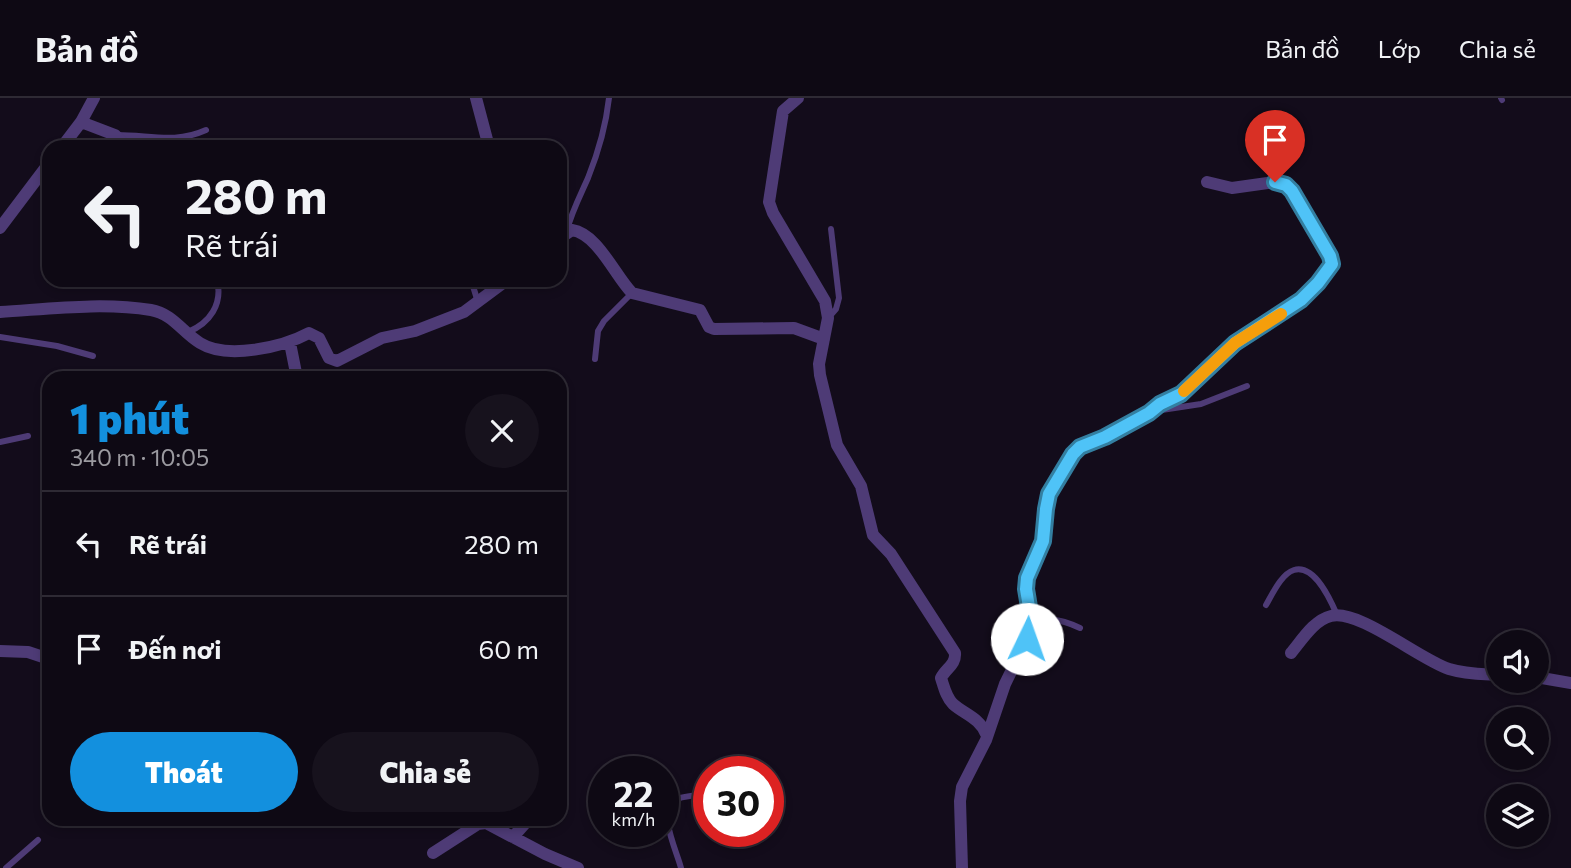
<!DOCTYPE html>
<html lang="vi">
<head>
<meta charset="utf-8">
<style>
	:root { --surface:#0e0914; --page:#17121d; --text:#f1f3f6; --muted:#9b9aa0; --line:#2e2a34; --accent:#1390de }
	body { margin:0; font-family:Commissioner,sans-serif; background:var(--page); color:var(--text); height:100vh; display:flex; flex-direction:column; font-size:26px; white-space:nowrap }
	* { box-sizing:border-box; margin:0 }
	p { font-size:23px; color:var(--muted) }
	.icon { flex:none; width:38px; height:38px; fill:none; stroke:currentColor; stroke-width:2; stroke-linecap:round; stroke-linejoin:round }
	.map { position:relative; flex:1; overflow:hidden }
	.panel { position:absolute; left:42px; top:273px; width:525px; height:455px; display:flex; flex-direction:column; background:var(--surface); border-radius:21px; box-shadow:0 4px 10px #0003,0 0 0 2px var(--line) }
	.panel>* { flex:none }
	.hud { position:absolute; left:42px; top:42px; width:525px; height:147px; border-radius:21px; box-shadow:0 4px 10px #0003,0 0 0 2px var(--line); background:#0e0914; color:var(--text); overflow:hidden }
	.controls { position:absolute; left:1486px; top:532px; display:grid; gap:14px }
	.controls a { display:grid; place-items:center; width:63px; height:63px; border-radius:50%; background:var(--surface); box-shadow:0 4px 10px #0003,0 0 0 2px var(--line); font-size:35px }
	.speed { position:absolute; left:588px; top:658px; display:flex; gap:14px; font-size:35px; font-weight:700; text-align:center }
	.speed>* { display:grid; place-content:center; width:91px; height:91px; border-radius:50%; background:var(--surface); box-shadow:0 4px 10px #0003,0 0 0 2px var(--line); line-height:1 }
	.speed small { font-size:18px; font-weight:400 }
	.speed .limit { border:10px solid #d22; background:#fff; color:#111 }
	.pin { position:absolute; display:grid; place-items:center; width:60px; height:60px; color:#fff; margin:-72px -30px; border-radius:50% 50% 50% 0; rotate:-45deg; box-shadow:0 0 7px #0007 }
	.pin .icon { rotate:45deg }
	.me { position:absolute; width:77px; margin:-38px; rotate:3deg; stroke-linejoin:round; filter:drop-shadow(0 0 5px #0008) }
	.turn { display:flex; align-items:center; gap:24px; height:147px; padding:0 28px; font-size:32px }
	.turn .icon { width:91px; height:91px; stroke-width:2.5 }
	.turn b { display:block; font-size:49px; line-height:60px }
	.round { display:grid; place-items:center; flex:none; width:74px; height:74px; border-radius:37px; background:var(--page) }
	.summary { display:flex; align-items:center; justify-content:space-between; height:119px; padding:0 28px }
	h1 { font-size:42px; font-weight:800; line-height:52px; color:var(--accent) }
	.primary-button { display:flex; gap:14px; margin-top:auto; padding:14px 28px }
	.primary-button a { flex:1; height:80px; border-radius:42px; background:var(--accent); color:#fff; font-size:28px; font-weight:800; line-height:80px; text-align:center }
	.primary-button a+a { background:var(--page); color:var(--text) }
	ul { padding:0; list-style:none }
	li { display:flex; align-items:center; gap:21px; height:105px; padding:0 28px; border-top:2px solid var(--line) }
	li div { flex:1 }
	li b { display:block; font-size:26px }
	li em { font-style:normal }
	header { display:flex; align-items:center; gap:42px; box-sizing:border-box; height:98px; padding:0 35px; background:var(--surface); border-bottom:2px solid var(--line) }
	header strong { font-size:33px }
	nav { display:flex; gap:38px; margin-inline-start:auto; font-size:24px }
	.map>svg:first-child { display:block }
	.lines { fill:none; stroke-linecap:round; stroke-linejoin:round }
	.service { stroke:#4e3b76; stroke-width:6 }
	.minor { stroke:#4e3b76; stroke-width:12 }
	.route-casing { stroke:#337fa1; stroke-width:18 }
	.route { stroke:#4fc3f7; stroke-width:12 }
	.slow { stroke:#f59e0b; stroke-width:12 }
</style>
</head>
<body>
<header>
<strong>Bản đồ</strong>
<nav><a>Bản đồ</a><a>Lớp</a><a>Chia sẻ</a></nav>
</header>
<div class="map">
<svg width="1571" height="770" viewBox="0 0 1571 770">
	<rect width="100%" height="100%" fill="#130c1b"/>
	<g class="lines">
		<path class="service" d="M1501,0L1502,2
			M117,37C150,37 175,46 206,32
			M567,132C572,113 580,98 588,80C598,55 606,27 609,0
			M471,182L478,204
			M829,219L836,211L839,200L831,131
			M188,234C210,225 223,206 217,182
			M0,239L57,248L93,258
			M595,261L598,233L604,223L632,195
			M1155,313L1201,306L1247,288
			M0,344L28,338
			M1266,507C1272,497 1281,476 1294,472C1315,466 1331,503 1337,517
			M1030,536C1045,516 1060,521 1080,530
			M6,770L38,742
			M681,770C677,753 657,715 675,702C682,698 694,698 702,696"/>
		<path class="minor" d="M476,0L489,49
			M798,0L783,13L769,104L773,115L825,203L828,220L819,266L820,277L837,347L861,388L873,437L891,456L955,555C956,567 946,570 941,580C944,589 946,599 953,606C964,616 980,620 986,636
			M81,24L115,37L127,49
			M62,49L81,24L94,0
			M0,130L49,65
			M560,140L572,132C598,136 615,178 632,195L700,212L709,229L714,231L794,230L824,241
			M0,214C49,211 102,204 151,212C173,216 182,234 200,245C227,262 283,249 309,235L319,240L329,260L337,263L382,240L415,233L464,214L507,182
			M290,245L297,280
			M0,553L28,554L49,561
			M1291,555C1302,542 1314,522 1331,518C1359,511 1419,561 1449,571C1465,576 1482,576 1498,577
			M1536,579L1571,585
			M513,739L529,721
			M433,755L478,726L486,725L545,756L578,770
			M962,770L960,703L962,689L986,642L1005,586L1027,541L1031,521L1026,491L1027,480L1043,443L1046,410L1050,396L1066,364L1081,349L1105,339L1160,306L1181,296L1235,245L1301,202L1318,185L1332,166L1330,157L1286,87L1275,84L1232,90L1207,84"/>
	</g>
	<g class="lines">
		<defs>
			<path id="route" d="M1027,541L1031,521L1026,491L1027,480L1043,443L1046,411L1049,396L1073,356L1080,349L1105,339L1149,315L1160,306L1181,296L1235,245L1301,202L1318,185L1332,166L1330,158L1292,93L1286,87L1275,84"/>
		</defs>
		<use href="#route" class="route-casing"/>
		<use href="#route" class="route"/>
		<path class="slow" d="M1184,293L1235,245L1281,216"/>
	</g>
</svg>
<div class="controls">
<a><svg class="icon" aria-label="sound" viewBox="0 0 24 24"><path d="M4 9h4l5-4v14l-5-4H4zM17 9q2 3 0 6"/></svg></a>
<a><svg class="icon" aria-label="search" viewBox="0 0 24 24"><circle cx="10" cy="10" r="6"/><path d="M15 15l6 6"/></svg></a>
<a><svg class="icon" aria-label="layers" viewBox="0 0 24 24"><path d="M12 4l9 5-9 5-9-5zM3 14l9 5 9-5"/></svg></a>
</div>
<div class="speed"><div>22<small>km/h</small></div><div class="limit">30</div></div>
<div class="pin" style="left:1275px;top:84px;background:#d93025"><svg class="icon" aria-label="arrive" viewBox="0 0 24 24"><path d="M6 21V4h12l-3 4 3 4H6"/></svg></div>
<svg class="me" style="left:1027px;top:541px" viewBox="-20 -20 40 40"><circle r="19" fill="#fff"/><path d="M0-13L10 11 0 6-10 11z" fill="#4fc3f7"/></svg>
<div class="hud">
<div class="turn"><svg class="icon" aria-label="left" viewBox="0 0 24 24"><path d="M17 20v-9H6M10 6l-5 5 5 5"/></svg><div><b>280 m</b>Rẽ trái</div></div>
</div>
<section class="panel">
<div class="summary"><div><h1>1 phút</h1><p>340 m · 10:05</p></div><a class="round"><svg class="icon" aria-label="close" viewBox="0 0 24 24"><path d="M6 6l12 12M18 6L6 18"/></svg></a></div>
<ul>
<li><svg class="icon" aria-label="left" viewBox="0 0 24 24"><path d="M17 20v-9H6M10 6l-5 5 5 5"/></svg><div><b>Rẽ trái</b></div><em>280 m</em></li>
<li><svg class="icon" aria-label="arrive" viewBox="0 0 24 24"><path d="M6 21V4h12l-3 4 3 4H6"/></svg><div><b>Đến nơi</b></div><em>60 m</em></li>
</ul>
<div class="primary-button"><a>Thoát</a><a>Chia sẻ</a></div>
</section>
</div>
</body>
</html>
